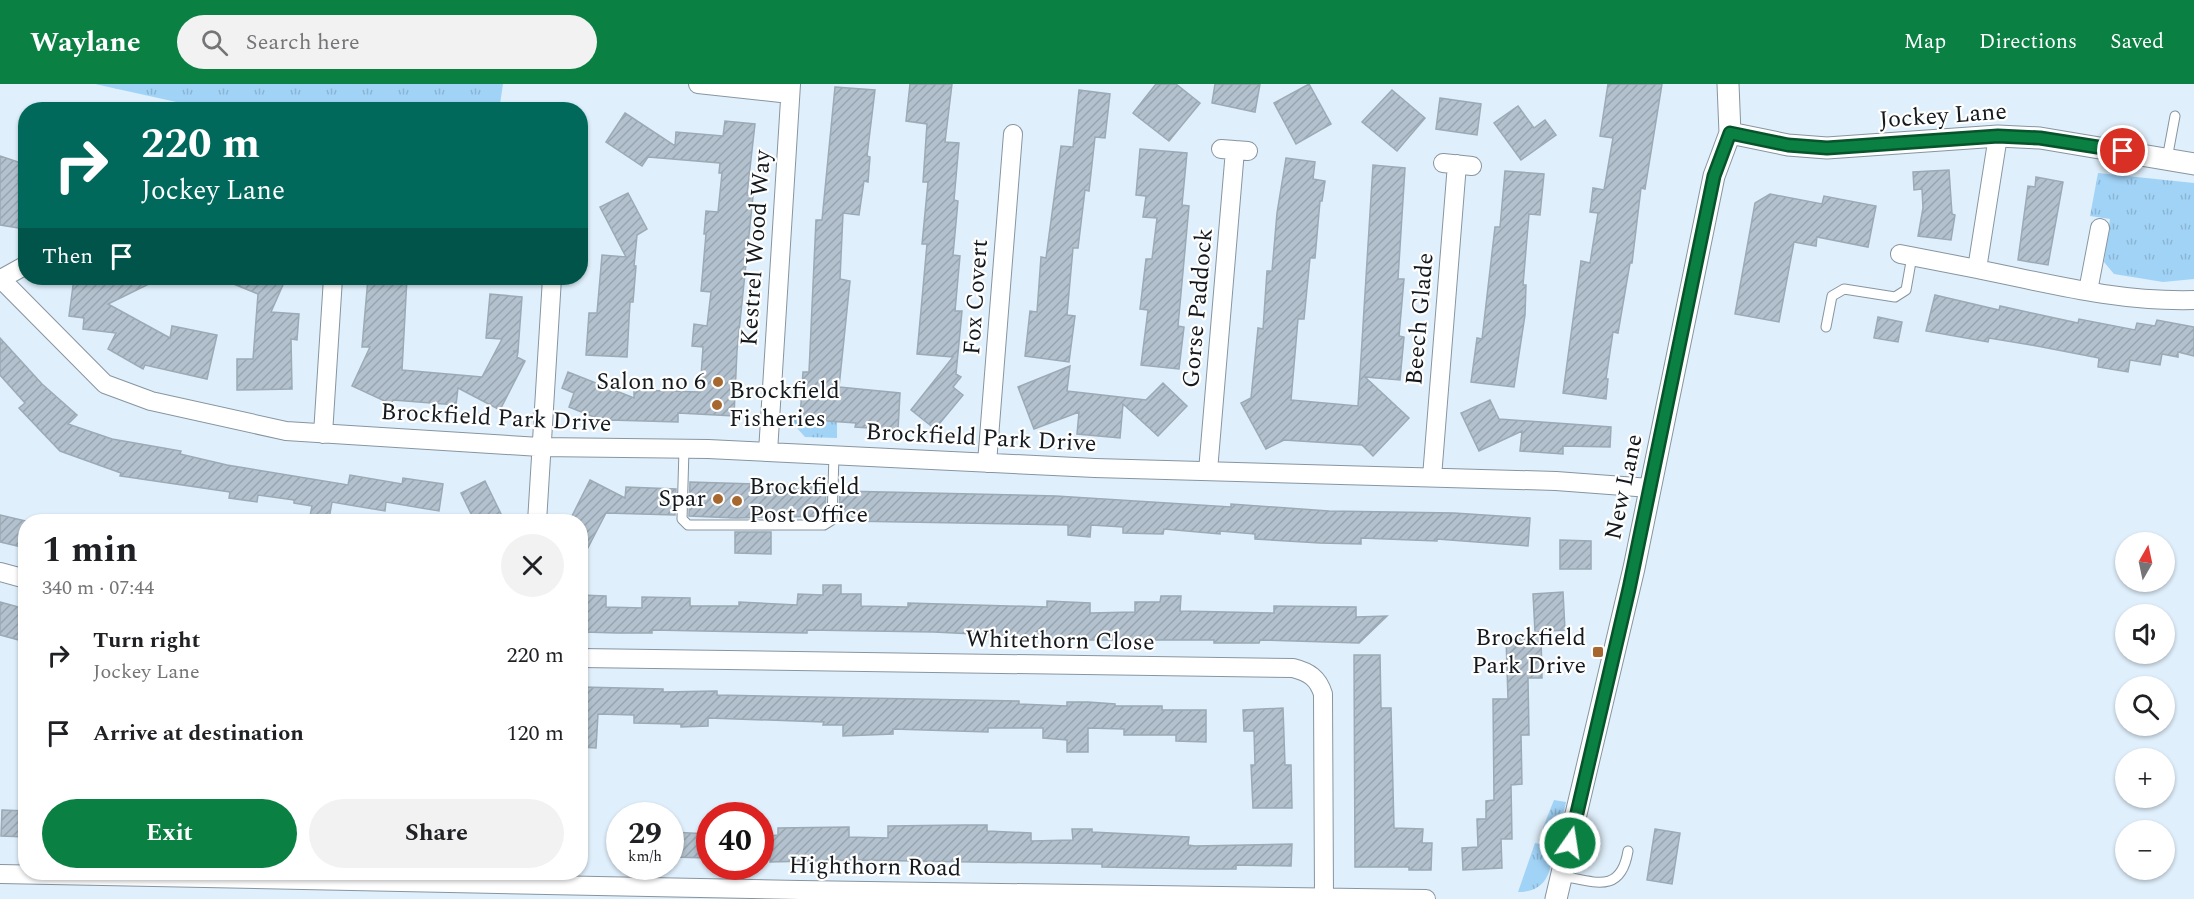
<!DOCTYPE html>
<html lang="en">
<head>
<meta charset="utf-8">
<style>
	:root { --surface:#fff; --page:#f2f2f2; --text:#202124; --muted:#757577; --accent:#0b8043 }
	body { margin:0; font-family:Spectral,serif; background:var(--page); color:var(--text); height:100vh; display:flex; flex-direction:column; font-size:22px; white-space:nowrap }
	* { box-sizing:border-box; margin:0 }
	p { font-size:20px; color:var(--muted) }
	.icon { flex:none; width:33px; height:33px; fill:none; stroke:currentColor; stroke-width:2; stroke-linecap:round; stroke-linejoin:round }
	.map { position:relative; flex:1; overflow:hidden }
	.drawer { position:absolute; left:18px; top:430px; width:570px; height:366px; display:flex; flex-direction:column; background:var(--surface); border-radius:24px; box-shadow:0 2px 4px #0004 }
	.drawer>* { flex:none }
	.banner { position:absolute; left:18px; top:18px; width:570px; height:183px; border-radius:24px; box-shadow:0 2px 4px #0004; background:#00695c; color:#fff; overflow:hidden }
	.needle { width:39px; rotate:9deg }
	.controls { position:absolute; left:2115px; top:448px; display:grid; gap:12px }
	.controls a { display:grid; place-items:center; width:60px; height:60px; border-radius:50%; background:var(--surface); box-shadow:0 2px 4px #0004; font-size:30px }
	.speed { position:absolute; left:606px; top:718px; display:flex; gap:12px; font-size:30px; font-weight:700; text-align:center }
	.speed>* { display:grid; place-content:center; width:78px; height:78px; border-radius:50%; background:var(--surface); box-shadow:0 2px 4px #0004; line-height:1 }
	.speed small { font-size:15px; font-weight:400 }
	.speed .limit { border:9px solid #d22; background:#fff; color:#111 }
	.pin { position:absolute; display:grid; place-items:center; width:51px; height:51px; color:#fff; margin:-26px; border:3px solid #fff; border-radius:50%; box-shadow:0 2px 6px #0007 }
	.me { position:absolute; width:66px; margin:-33px; rotate:13deg; stroke-linejoin:round; filter:drop-shadow(0 0 4px #0008) }
	.turn { display:flex; align-items:center; gap:21px; height:126px; padding:0 24px; font-size:27px }
	.turn .icon { width:78px; height:78px; stroke-width:2.5 }
	.turn b { display:block; font-size:42px; line-height:51px }
	.then { display:flex; align-items:center; height:57px; padding:0 24px; background:#0003; gap:12px; font-size:22px }
	.round { display:grid; place-items:center; flex:none; width:63px; height:63px; border-radius:32px; background:var(--page) }
	.head { display:flex; align-items:center; justify-content:space-between; height:102px; padding:0 24px }
	h1 { font-size:36px; font-weight:700; line-height:45px }
	.button { display:flex; gap:12px; margin-top:auto; padding:12px 24px }
	.button a { flex:1; height:69px; border-radius:36px; background:var(--accent); color:#fff; font-size:24px; font-weight:700; line-height:69px; text-align:center }
	.button a+a { background:var(--page); color:var(--text) }
	ul { padding:0; list-style:none }
	li { display:flex; align-items:center; gap:18px; height:78px; padding:0 24px }
	li div { flex:1 }
	li b { display:block; font-size:22px }
	li em { font-style:normal }
	header { display:flex; align-items:center; gap:36px; box-sizing:border-box; height:84px; padding:0 30px; background:var(--accent); color:#fff }
	header strong { font-size:28px }
	nav { display:flex; gap:33px; margin-inline-start:auto; font-size:21px }
	.search { width:420px; height:54px; background:var(--page); display:flex; align-items:center; gap:15px; box-sizing:border-box; padding:0 21px; border-radius:33px; color:var(--muted); font-size:22px }
	.map>svg:first-child { display:block }
	.grass { fill:url(#grass-tufts) }
	.building { fill:url(#building-hatch); stroke:#9baab5; stroke-width:1.5 }
	.lines { fill:none; stroke-linecap:round; stroke-linejoin:round }
	.service-casing { stroke:#8795a0; stroke-width:11 }
	.minor-casing { stroke:#8795a0; stroke-width:20 }
	.tertiary-casing { stroke:#8795a0; stroke-width:23 }
	.service { stroke:#fff; stroke-width:9 }
	.minor { stroke:#fff; stroke-width:18 }
	.tertiary { stroke:#fff; stroke-width:21 }
	.route-casing { stroke:#07532c; stroke-width:15 }
	.route { stroke:#0b8043; stroke-width:10 }
	.poi-dot { fill:#a7682f; stroke:#fff; stroke-width:2 }
	.labels { text-anchor:middle; dominant-baseline:central; stroke-width:4.5; stroke-linejoin:round; paint-order:stroke }
	.street-label { font-size:24px; fill:#14191e; stroke:#fff }
	.poi-label { font-size:24px; fill:#14191e; stroke:#fff; text-anchor:end }
</style>
</head>
<body>
<header>
<strong>Waylane</strong>
<div class="search"><svg class="icon" aria-label="search" viewBox="0 0 24 24"><circle cx="10" cy="10" r="6"/><path d="M15 15l6 6"/></svg>Search here</div>
<nav><a>Map</a><a>Directions</a><a>Saved</a></nav>
</header>
<div class="map">
<svg width="2194" height="815" viewBox="0 0 2194 815">
	<defs>
		<pattern id="grass-tufts" width="24" height="20" patternUnits="userSpaceOnUse" patternTransform="scale(1.5)"><rect width="24" height="20" fill="#a1d3f7"/><path d="M3 7l-1-3M5 7V3M7 7l1-3M15 17l-1-3M17 17v-4M19 17l1-3" fill="none" stroke="#8ab5d3"/></pattern>
		<pattern id="building-hatch" width="6" height="6" patternUnits="userSpaceOnUse" patternTransform="scale(1.5)"><rect width="6" height="6" fill="#b2c1cd"/><path d="M-1 1l2-2M0 6l6-6M5 7l2-2" fill="none" stroke="#98a5b0"/></pattern>
	</defs>
	<rect width="100%" height="100%" fill="#dfeffb"/>
	<path class="grass" d="M95,0H503L500,20L538,25H208Z
		M2098,89L2194,99V195L2163,198L2114,190L2104,178L2110,135L2090,132Z
		M788,334L837,337V354L805,353Z
		M1554,716L1566,718L1559,750L1542,746Z
		M1535,759L1554,763C1551,788 1547,808 1518,808Z"/>
	<path class="building" d="M910,0H952L945,58L959,59L954,116L958,117L953,171L960,172L955,227H962L956,290L961,293L953,303L963,311L935,345L911,326L953,273L917,270L927,160H922L928,98H923L927,40L906,37Z
		M1156,0H1176L1200,19L1169,57L1133,29Z
		M1215,0H1260L1255,28L1212,19Z
		M1309,0L1331,40L1296,60L1274,19Z
		M1608,0H1662L1645,105L1641,104L1632,179H1630L1618,249L1613,248L1606,295H1608L1606,315L1563,309L1581,177L1590,179L1598,129L1590,128L1593,104L1604,106L1613,54L1600,52Z
		M835,3L875,6L867,72L870,73L868,98L864,97L859,131L843,129L840,195L850,197L839,303L900,309L898,346L855,343L856,339L800,335L803,288H809L816,136H822Z
		M1079,6L1110,10L1105,54L1095,53L1089,107L1085,106L1078,164H1073L1067,231L1075,232L1069,278L1025,272L1030,227L1037,228L1041,173L1046,174L1061,62L1073,63Z
		M1392,6L1425,34L1397,67L1362,38Z
		M1440,14L1481,20L1477,51L1436,45Z
		M1518,22L1534,44L1545,36L1556,51L1521,76L1494,39Z
		M625,29L675,62L676,48L723,52L725,37L755,40L747,111L753,112L737,267L734,332L678,329V338L610,336L609,339L569,323L574,309L562,304L568,288L634,314V306L700,308L703,263L692,262L694,240L707,242L711,208L701,207L706,150H704L706,127L718,128L722,89H719L720,79L648,73L642,82L606,58Z
		M1140,65L1187,69L1182,121L1189,122L1178,242L1184,243L1179,285L1141,281L1148,226L1140,225L1146,175H1152L1157,134L1143,133L1146,112L1136,111Z
		M0,72L24,80L18,97L26,99V122L18,144L0,141Z
		M1286,74L1315,78L1313,95L1325,97L1322,117H1320L1315,174H1310L1304,235H1298L1291,316L1358,322L1373,81L1405,84L1398,195H1404L1399,252L1404,253L1400,296L1365,293L1409,334L1373,372L1362,361L1284,356L1266,365L1241,319L1251,314L1258,244L1263,245L1267,187H1272L1277,129Z
		M1949,86L1952,130L1955,131L1951,156L1918,152L1923,124L1922,105L1914,106L1913,88Z
		M1505,87L1544,90L1540,131L1529,130L1523,201H1526L1525,231L1514,303L1471,298L1477,254L1482,255L1495,143H1500Z
		M2036,93L2063,98L2048,181L2018,176L2028,102L2035,103Z
		M628,109L647,145L637,151L634,182H636L633,218H630L627,273L586,271L589,229H597L602,171L626,173L600,123Z
		M1770,110L1822,120L1824,112L1876,122L1868,163L1817,153L1816,162L1794,158L1779,238L1735,230L1755,119Z
		M74,194H161L108,220L170,254L172,242L217,251L207,295L145,281L143,285L108,265L116,249L83,245L84,234L69,232Z
		M219,194H286L271,228L299,230L297,256L291,255L292,305L237,306V275H253L258,210Z
		M368,194H407L402,286L482,293L502,255L486,254L490,210L522,213L518,267H513L518,268L517,273L525,277L500,326L458,304L456,321L393,316L391,320L352,302L370,263H362Z
		M1935,211L1999,226L2000,222L2078,239L2079,235L2135,246L2137,239L2155,242L2157,236L2194,243V272L2178,268V273L2162,270L2160,281L2130,276L2128,288L2098,283L2099,274L2037,262L1989,254L1988,258L1926,247Z
		M1878,233L1902,238L1898,258L1874,254Z
		M0,254L42,300L77,331L68,340L112,355L181,367L180,370L227,381L348,401L350,391L402,400L403,394L443,400L439,427L386,418L385,427L332,418L329,435L310,432L312,422L294,419V416L258,411L257,418L229,414L230,408L120,392L121,389L60,367L19,324L25,319L0,291Z
		M1070,282L1067,307L1146,316L1163,299L1187,322L1158,352L1123,320L1120,354L1077,350L1079,328L1034,345L1018,303Z
		M1490,316L1499,335L1611,343L1610,363L1563,362V370L1520,367L1522,347L1479,367L1461,329Z
		M590,396L625,414L626,403L676,405L675,431L606,429L580,479V438H569Z
		M485,397L502,432L490,438H475L461,409Z
		M690,398L818,402V406H826L825,432L736,434L689,432Z
		M840,407L1056,412L1231,423V420L1329,427L1454,429L1530,434L1528,462L1437,455V457L1361,454V460L1320,459L1255,455V450L1220,447V450L1164,445L1163,450L1123,449V443L1091,441L1090,453L1068,451V441L847,437L839,435Z
		M0,431L26,437V464L0,458Z
		M735,448H771V470L735,469Z
		M1560,456L1591,457V485H1560Z
		M823,501H841V510H861V522L908,523V519L1047,523V517L1090,519V529L1135,528V518H1160L1161,512H1181L1180,527L1274,529V522L1356,523V533L1387,532L1359,559L1260,556L1259,559H1214V556H1091L934,548L807,546V549L652,546V549H617L584,548L585,539H580V511L606,512V523L642,524V513L690,514V522H739V518L797,521L798,510L823,511Z
		M1563,508L1565,546L1535,548L1533,510Z
		M0,518L26,525V558L0,551Z
		M1541,552L1542,594H1528L1529,651H1521L1522,700L1511,701L1512,755H1501L1502,784L1463,786L1462,764L1478,763L1477,735H1486V717L1494,716L1493,615H1508L1506,553Z
		M1354,571H1380L1381,624H1391L1394,744L1423,745L1422,759H1432L1431,786H1409V783H1355Z
		M582,603L663,605V608L717,607V611L1019,617V620L1067,622V618H1088L1115,620V622H1162V626H1206V658L1176,657V651H1124V645L1088,644V668H1067V656L1043,654V644H988V648L893,645V650L843,652V641H823L824,638L708,634V642L681,643V640L634,639V631L598,630L596,664L580,663Z
		M1283,624L1285,681H1291L1292,724H1253L1251,681H1255L1254,647H1244L1243,626Z
		M2,726L26,727V753L1,752Z
		M964,741H987V747L1031,749V757L1073,756L1072,745H1092V748L1189,753L1188,761L1195,762L1292,760L1291,782L1236,781V785H1204L1102,783V780L854,776L770,778V752L778,751V744L849,743V753L888,754V742Z
		M1655,745L1680,749L1672,800L1647,796Z
		M672,748L708,750V774L671,773Z"/>
	<g class="lines">
		<defs>
			<path id="service" d="M2167,75L2175,32
				M1826,243L1832,212L1844,205L1895,213L1906,206L1912,172
				M684,365L682,435L688,441H824L832,436L834,371
				M1562,792C1595,798 1621,810 1628,767"/>
			<path id="minor" d="M698,0L790,10
				M1221,65L1248,67
				M1443,79L1472,82
				M1900,170L1977,185L1998,52
				M1977,185C2051,200 2118,218 2194,216
				M0,194L105,300L151,317L286,347L540,363L708,365L1095,384L1556,397L1650,404
				M1,195L26,181
				M2088,207L2100,144
				M323,350L333,194
				M768,368L791,0
				M987,379L1013,50
				M1208,387L1235,66
				M1432,393L1457,80
				M537,438L552,194
				M0,488L26,495
				M580,574L1293,584C1309,588 1318,594 1323,610L1324,812
				M0,790L800,806L1426,815"/>
			<path id="tertiary" d="M1730,49L1788,61L1827,64L1998,52L2040,54L2194,80
				M1556,815L1634,484L1714,92L1730,49L1728,0"/>
		</defs>
		<use href="#service" class="service-casing"/>
		<use href="#minor" class="minor-casing"/>
		<use href="#tertiary" class="tertiary-casing"/>
		<use href="#service" class="service"/>
		<use href="#minor" class="minor"/>
		<use href="#tertiary" class="tertiary"/>
	</g>
	<g class="lines">
		<defs>
			<path id="route" d="M1570,759L1629,505L1714,92L1730,49L1788,61L1827,64L1998,52L2040,54L2123,67"/>
		</defs>
		<use href="#route" class="route-casing"/>
		<use href="#route" class="route"/>
	</g>
	<g class="poi-dot">
		<circle cx="718" cy="298" r="6"/>
		<circle cx="717" cy="321" r="6"/>
		<circle cx="718" cy="415" r="6"/>
		<circle cx="737" cy="417" r="6"/>
		<rect x="1592" y="562" width="12" height="12" rx="3"/>
	</g>
	<g class="labels">
		<g class="street-label">
			<text transform="translate(1943 32) rotate(-4)">Jockey Lane</text>
			<text transform="translate(756 164) rotate(-86)">Kestrel Wood Way</text>
			<text transform="translate(976 213) rotate(-86)">Fox Covert</text>
			<text transform="translate(1198 224) rotate(-85)">Gorse Paddock</text>
			<text transform="translate(1420 235) rotate(-85)">Beech Glade</text>
			<text transform="translate(496 334) rotate(3)">Brockfield Park Drive</text>
			<text transform="translate(981 354) rotate(3)">Brockfield Park Drive</text>
			<text transform="translate(1624 403) rotate(-78)">New Lane</text>
			<text transform="translate(1060 557) rotate(1)">Whitethorn Close</text>
			<text transform="translate(875 783) rotate(1)">Highthorn Road</text>
		</g>
		<g class="poi-label">
			<text x="706" y="298">Salon no 6</text>
			<text x="729" y="307" text-anchor="start">Brockfield<tspan x="729" dy="28">Fisheries</tspan></text>
			<text x="749" y="403" text-anchor="start">Brockfield<tspan x="749" dy="28">Post Office</tspan></text>
			<text x="706" y="415">Spar</text>
			<text x="1586" y="554">Brockfield<tspan x="1586" dy="28">Park Drive</tspan></text>
		</g>
	</g>
</svg>
<div class="controls">
<a><svg class="needle" viewBox="-14 -14 28 28"><path d="M0-13l5 13h-10z" fill="#e53935"/><path d="M0 13l5-13h-10z" fill="#757577"/></svg></a>
<a><svg class="icon" aria-label="sound" viewBox="0 0 24 24"><path d="M4 9h4l5-4v14l-5-4H4zM17 9q2 3 0 6"/></svg></a>
<a><svg class="icon" aria-label="search" viewBox="0 0 24 24"><circle cx="10" cy="10" r="6"/><path d="M15 15l6 6"/></svg></a>
<a>+</a>
<a>−</a>
</div>
<div class="speed"><div>29<small>km/h</small></div><div class="limit">40</div></div>
<div class="pin" style="left:2123px;top:67px;background:#d93025"><svg class="icon" aria-label="arrive" viewBox="0 0 24 24"><path d="M6 21V4h12l-3 4 3 4H6"/></svg></div>
<svg class="me" style="left:1570px;top:759px" viewBox="-20 -20 40 40"><circle r="17" fill="#0b8043" stroke="#fff" stroke-width="3"/><path d="M0-11L8 9 0 5-8 9z" fill="#fff"/></svg>
<div class="banner">
<div class="turn"><svg class="icon" aria-label="right" viewBox="0 0 24 24"><path d="M7 20v-9h11M14 6l5 5-5 5"/></svg><div><b>220 m</b>Jockey Lane</div></div>
<div class="then">Then<svg class="icon" aria-label="arrive" viewBox="0 0 24 24"><path d="M6 21V4h12l-3 4 3 4H6"/></svg></div>
</div>
<section class="drawer">
<div class="head"><div><h1>1 min</h1><p>340 m · 07:44</p></div><a class="round"><svg class="icon" aria-label="close" viewBox="0 0 24 24"><path d="M6 6l12 12M18 6L6 18"/></svg></a></div>
<ul>
<li><svg class="icon" aria-label="right" viewBox="0 0 24 24"><path d="M7 20v-9h11M14 6l5 5-5 5"/></svg><div><b>Turn right</b><p>Jockey Lane</p></div><em>220 m</em></li>
<li><svg class="icon" aria-label="arrive" viewBox="0 0 24 24"><path d="M6 21V4h12l-3 4 3 4H6"/></svg><div><b>Arrive at destination</b></div><em>120 m</em></li>
</ul>
<div class="button"><a>Exit</a><a>Share</a></div>
</section>
</div>
</body>
</html>
